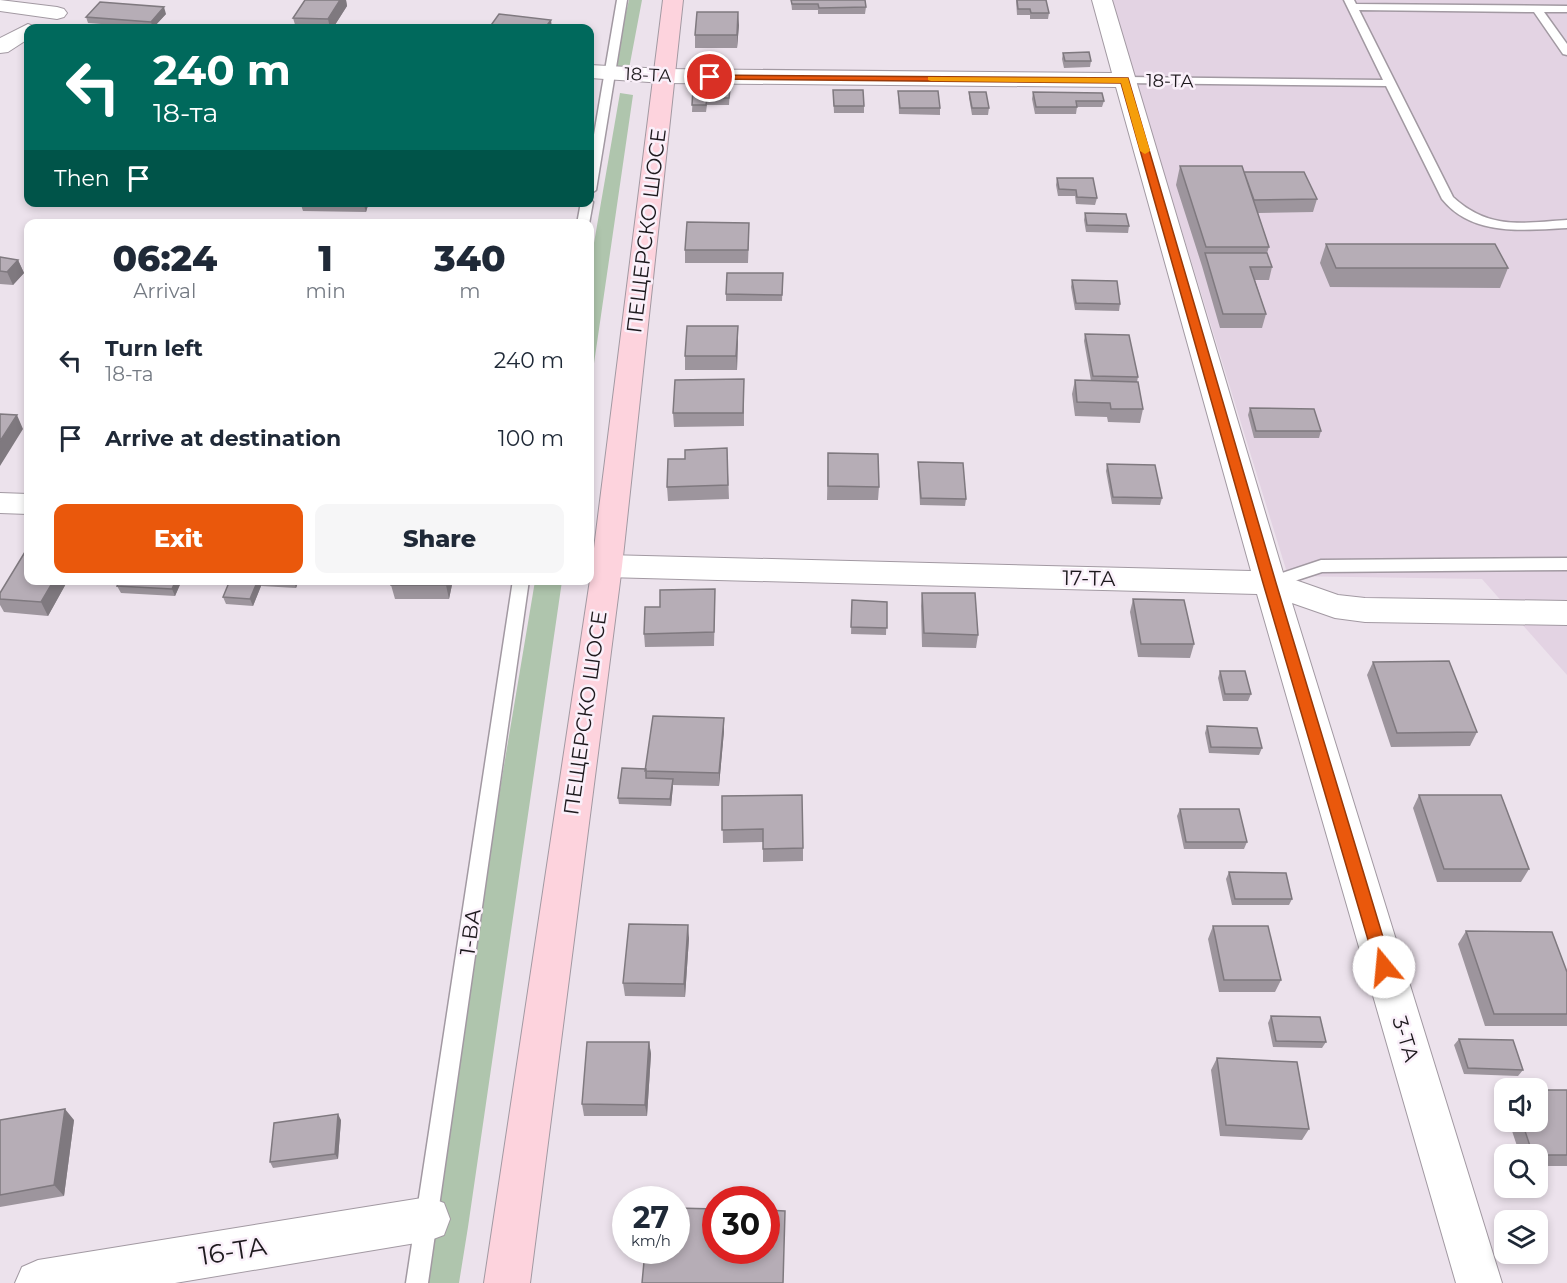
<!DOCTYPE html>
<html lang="en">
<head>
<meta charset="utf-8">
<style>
	:root { --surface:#fff; --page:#f6f6f7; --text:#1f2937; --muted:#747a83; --accent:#ea580c }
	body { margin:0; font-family:Montserrat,sans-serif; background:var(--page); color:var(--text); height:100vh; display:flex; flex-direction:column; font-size:22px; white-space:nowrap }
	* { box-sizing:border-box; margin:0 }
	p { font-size:20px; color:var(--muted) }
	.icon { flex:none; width:33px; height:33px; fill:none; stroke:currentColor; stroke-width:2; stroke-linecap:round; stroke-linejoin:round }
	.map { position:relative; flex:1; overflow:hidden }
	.panel { position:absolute; left:24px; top:219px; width:570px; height:366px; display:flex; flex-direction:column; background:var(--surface); border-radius:12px; box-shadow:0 3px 9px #0003 }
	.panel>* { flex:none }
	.guide { position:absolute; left:24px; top:24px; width:570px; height:183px; border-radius:12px; box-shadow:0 3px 9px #0003; background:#00695c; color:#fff; overflow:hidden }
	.controls { position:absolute; left:1494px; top:1078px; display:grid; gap:12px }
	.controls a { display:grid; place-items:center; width:54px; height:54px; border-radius:12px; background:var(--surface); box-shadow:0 3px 9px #0003; font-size:30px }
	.speed { position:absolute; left:612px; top:1186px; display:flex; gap:12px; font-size:30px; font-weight:700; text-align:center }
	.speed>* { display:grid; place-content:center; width:78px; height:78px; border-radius:50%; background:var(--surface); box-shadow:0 3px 9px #0003; line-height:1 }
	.speed small { font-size:15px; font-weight:400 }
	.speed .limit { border:9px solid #d22; background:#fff; color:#111 }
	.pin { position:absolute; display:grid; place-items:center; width:51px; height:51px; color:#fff; margin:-26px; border:3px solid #fff; border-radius:50%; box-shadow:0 2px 6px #0007 }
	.me { position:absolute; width:66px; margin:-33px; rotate:343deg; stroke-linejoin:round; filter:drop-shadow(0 0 4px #0008) }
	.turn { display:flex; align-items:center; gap:21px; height:126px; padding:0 30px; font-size:27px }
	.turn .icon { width:78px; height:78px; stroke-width:2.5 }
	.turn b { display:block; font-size:42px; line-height:51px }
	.then { display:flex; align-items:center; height:57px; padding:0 30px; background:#0003; gap:12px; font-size:22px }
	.eta { display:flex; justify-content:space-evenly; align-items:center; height:102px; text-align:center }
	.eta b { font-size:36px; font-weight:800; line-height:42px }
	.action { display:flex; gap:12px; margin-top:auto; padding:12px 30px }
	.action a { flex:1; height:69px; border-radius:12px; background:var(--accent); color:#fff; font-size:24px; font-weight:800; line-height:69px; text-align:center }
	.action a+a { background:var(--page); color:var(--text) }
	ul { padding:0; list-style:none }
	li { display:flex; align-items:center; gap:18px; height:78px; padding:0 30px }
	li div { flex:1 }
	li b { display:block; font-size:22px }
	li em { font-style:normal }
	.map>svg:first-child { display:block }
	.built { fill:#e3d3e3 }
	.green { fill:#afc5ad }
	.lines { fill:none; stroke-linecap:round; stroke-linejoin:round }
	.lane-casing { stroke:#a299a2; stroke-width:3 }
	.street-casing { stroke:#a299a2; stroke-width:2 }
	.secondary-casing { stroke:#a299a2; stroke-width:2 }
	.lane { fill:#fff; fill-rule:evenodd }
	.street { fill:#fff; fill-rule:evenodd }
	.secondary { fill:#fdd3dd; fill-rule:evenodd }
	.wall { fill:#9d959d }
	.shaded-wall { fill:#7f797f }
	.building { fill:#b6adb6; stroke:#7f797f; stroke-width:1.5 }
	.route { fill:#ea580c; stroke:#983908; stroke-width:1.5 }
	.slow { fill:#f59e0b }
	.labels { text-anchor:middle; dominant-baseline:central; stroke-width:5; stroke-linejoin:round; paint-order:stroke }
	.far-street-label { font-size:18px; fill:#1d191d; stroke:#faf0fa }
	.street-label { font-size:21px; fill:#1d191d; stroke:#faf0fa }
	.near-street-label { font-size:26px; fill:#1d191d; stroke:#faf0fa }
</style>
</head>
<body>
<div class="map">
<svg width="1567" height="1283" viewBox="0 0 1567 1283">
	<rect width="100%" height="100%" fill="#ece2ec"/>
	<path class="built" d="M1111,0H1567V675L1482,579L1288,576Z"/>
	<path class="green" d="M629,0H642L628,74L611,73Z
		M620,93L633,95L590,391V266Z
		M535,581H562L468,1227L459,1283H417Z"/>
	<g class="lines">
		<defs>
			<path id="lane" d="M617,0H627L596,190L590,194V158Z
				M1344,0H1354L1356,4L1567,6V12H1544L1567,44V55L1563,54L1534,12L1359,10L1453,197C1489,230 1522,223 1567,220V228C1523,230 1473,237 1442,199L1386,86L1125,83L1119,80L1125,77L1383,80Z
				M590,199L593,202L589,224H577L581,202H590Z
				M1567,558V570L1322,572L1270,589L1264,587L1262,583L1264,579L1321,560Z
				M513,580H529L428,1283H406Z"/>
			<path id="street" d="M0,0L57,7L64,9L67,13L64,17L57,19L0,11Z
				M1092,0H1112L1284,576L1338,595L1365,598L1567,601V625L1365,622L1335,618L1292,603L1502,1283H1456L1257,594L606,577L595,574L590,566L595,558L606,555L1251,571L1116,87L664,83L590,78V65L664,69L1112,73Z
				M28,24L38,28H28V39L8,52L0,53V38Z
				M0,493L28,494V514L0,513Z
				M428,1197L444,1203L450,1219L444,1235L428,1241L175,1283H15L22,1267L38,1260Z"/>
			<path id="secondary" d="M663,0H683L622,566L530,1283H484L590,580Z"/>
		</defs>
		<use href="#lane" class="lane-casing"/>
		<use href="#street" class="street-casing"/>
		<use href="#secondary" class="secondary-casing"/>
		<use href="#lane" class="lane"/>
		<use href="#street" class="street"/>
		<use href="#secondary" class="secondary"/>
	</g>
	<path class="wall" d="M305,0H346L347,6L333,28H296L293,18Z
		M791,0L866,7L865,14H818V10H792Z
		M1016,0H1046L1049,13L1048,19H1030V15H1017Z
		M166,14L153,28L88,23L86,17Z
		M739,25L737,48H695V35Z
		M1063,53L1091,61L1090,67L1064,68L1062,59Z
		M693,89H730L729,105H707L706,112H692Z
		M833,90L864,106V113H834Z
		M898,91L940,108V115L899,114Z
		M969,92L989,108L988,115H972L969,98Z
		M1033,92L1104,101L1102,107H1077L1076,114H1035L1032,99Z
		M1180,166L1244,172L1317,199L1313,212L1258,213L1269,247L1267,253L1272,267L1269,280H1255L1266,314L1262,328H1220L1202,266L1176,185Z
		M1057,178L1097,198L1095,205L1076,204L1075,196H1058L1056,185Z
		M300,202H369L366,212L303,211Z
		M1085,213L1129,226L1128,233L1086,232L1084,220Z
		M749,236L748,263H685V250Z
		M1326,244L1508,268L1500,288L1330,287L1320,263Z
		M0,257L18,260L24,273L13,285L0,284Z
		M783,273L782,301H726V294Z
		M1072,280L1120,304L1119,311L1075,310L1071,287Z
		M738,326L737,370H685V356Z
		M1085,334L1138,377L1137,382L1143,409L1140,423L1108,422L1107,417L1075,416L1072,394L1075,380L1091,381L1084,341Z
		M744,393V426L674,427L673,413Z
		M1250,408L1321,431L1319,438H1254L1248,415Z
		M727,448L729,499L668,501L667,487L685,459Z
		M828,453L879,487L878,500H827Z
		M918,462L966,499L965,506L920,505L918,469Z
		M1107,464L1162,498L1160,505L1112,504L1106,471Z
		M68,580L48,616L4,612L0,605V593Z
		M120,580H182L175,596L121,593L117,586Z
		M230,580H299L296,588L261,586L253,606L226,604L223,597Z
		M392,580H453L449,599H395L391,585Z
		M922,593L978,635L976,648L922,647L921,606Z
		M1133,599L1194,644L1190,658L1138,657L1130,612Z
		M852,600L887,602L886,635L851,634Z
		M715,603L714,646L645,647L644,634Z
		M1373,662L1477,732L1470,746L1391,747L1367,675Z
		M1220,671L1251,694L1248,701H1223L1218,678Z
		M724,718V731L719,786L673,785L671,806L619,804L618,798L646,769Z
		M1207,726L1262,748L1259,755L1209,753L1205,733Z
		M1419,795L1529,869L1521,882H1437L1413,808Z
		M722,796L803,848V861L763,862V842L723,843Z
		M1180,809L1247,842L1244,849H1184L1177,816Z
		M1229,872L1292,899L1289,905H1232L1226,879Z
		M1213,926L1281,980L1275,992H1219L1208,939Z
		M1466,931L1567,972V1026H1485L1458,944Z
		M689,938L685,997L625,996L623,983Z
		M1271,1016L1326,1042L1322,1048L1273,1047L1268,1023Z
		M1459,1039L1523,1070L1518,1076L1464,1074L1454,1045Z
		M649,1042L651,1054L647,1116H584L582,1104Z
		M1217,1058L1309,1129L1302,1140L1220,1136L1211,1070Z
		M1567,1090V1166H1538V1155H1520L1509,1122H1538Z
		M0,1120H74L64,1196L0,1207Z
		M341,1120L338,1159L273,1168L270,1162Z"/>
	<path class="shaded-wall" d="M340,0H346L347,6L333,28H330L328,19Z
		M164,7L166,14L153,28L151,22Z
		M738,12L739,25L737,48V35Z
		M551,20L552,28H545Z
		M363,202H369L366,212Z
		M18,260L24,273L13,285L7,272Z
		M738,326V339L737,370L736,356Z
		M17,415L23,429L0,466V441Z
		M54,580H68L48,616L41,602Z
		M176,580H182L175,596L172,589Z
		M258,580H259L261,586L253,606L250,599Z
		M299,580L296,588L294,581Z
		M447,580H453L449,599L446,585Z
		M724,718V731L719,786V773Z
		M673,779V786L671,806L670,799Z
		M688,925L689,938L685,997L684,984Z
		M649,1042L651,1054L647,1116L645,1105Z
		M65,1109L74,1120L64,1196L54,1185Z
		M338,1114L341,1120L338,1159L335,1154Z"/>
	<path class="building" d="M305,0H340L328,19L293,18Z
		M791,0H865L866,7L819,8L818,4H792Z
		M1017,0H1046L1049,13H1031L1030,9H1018Z
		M100,2L164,7L151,22L86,17Z
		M697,12H738L737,35H695Z
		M499,14L551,20L545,28H489Z
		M1089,52L1091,61H1065L1063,53Z
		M693,89H730L729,98H707L706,105H692Z
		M833,90H863L864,106H834Z
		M898,91H938L940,108H900Z
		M969,92H986L989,108H972Z
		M1033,92L1102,93L1104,101H1076L1077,107H1036Z
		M1180,166H1242L1269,247H1206Z
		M1244,172H1304L1317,199L1254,200Z
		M1057,178H1093L1097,198L1077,197L1076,190L1059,189Z
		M1085,213L1126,214L1129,226L1087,225Z
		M687,222L749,223L748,250H685Z
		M1326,244H1495L1508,268H1336Z
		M1205,253H1267L1272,267H1250L1266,314H1223Z
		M0,257L18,260L7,272L0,271Z
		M727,273H783L782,295L726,294Z
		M1072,280L1117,281L1120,304L1076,303Z
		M687,326H738L736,356H685Z
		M1085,334L1129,335L1138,377L1093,376Z
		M744,379L743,413H673L675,380Z
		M1075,380L1138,382L1143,409H1111L1110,403L1077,402Z
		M1250,408L1314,409L1321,431H1256Z
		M0,414L17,415L0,441Z
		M727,448L728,485L667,487L668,459H685V450Z
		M828,453L878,454L879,487L828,486Z
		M918,462L963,463L966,499L921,498Z
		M1107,464L1155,465L1162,498L1113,497Z
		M28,547V580H54L41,602L0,599V593Z
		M120,580H176L172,589L117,586Z
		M230,580H258L250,599L223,597Z
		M392,580H447L446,585H391Z
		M715,589L714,632L644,634L645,607H660V590Z
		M922,593H975L978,635L924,633Z
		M1133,599L1184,600L1194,644H1141Z
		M852,600L887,602V628L851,627Z
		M1449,661L1477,732L1397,733L1373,662Z
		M1220,671H1245L1251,694H1225Z
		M653,716L724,718L719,773L645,771Z
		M1207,726L1257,728L1262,748L1211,747Z
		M622,768L646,769V778L673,779L670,799L618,798Z
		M802,795L803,848L763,849V829L722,830V796Z
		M1419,795H1501L1529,869H1444Z
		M1180,809H1239L1247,842H1186Z
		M1229,872L1286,873L1292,899H1235Z
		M629,924L688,925L684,984L623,983Z
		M1213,926H1268L1281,980H1224Z
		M1466,931L1552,932L1567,972V1014H1494Z
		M1271,1016L1320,1017L1326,1042L1276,1041Z
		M1459,1039L1513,1040L1523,1070L1468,1068Z
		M587,1042H649L645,1105L582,1104Z
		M1217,1058L1297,1062L1309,1129L1226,1125Z
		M1538,1090H1567V1155H1533L1522,1122H1538Z
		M65,1109L54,1185L0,1195V1120Z
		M338,1114L335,1154L270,1162L274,1123Z
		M676,1208L716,1209V1251H766V1210L785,1211L783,1283H642L645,1251H676Z"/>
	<path class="route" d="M707,75L1128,78L1276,583L1392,967L1390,972L1384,974L1379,972L1376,967L1263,583L1121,83L710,79L706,77Z"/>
	<path class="slow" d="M928,77L1128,78L1150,151L1145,154L1140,151L1121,83L931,81L928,80Z"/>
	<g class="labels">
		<g class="far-street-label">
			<text transform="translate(648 75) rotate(3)">18-ТА</text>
			<text transform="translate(1170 81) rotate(1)">18-ТА</text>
		</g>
		<g class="street-label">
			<text transform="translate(646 231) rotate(-83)">ПЕЩЕРСКО ШОСЕ</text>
			<text transform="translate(1089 578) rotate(1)">17-ТА</text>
			<text transform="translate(585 713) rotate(-82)">ПЕЩЕРСКО ШОСЕ</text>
			<text transform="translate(470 932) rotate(-82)">1-ВА</text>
			<text transform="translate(1406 1039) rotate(73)">3-ТА</text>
		</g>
		<g class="near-street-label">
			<text transform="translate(233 1251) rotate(-9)">16-ТА</text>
		</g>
	</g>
</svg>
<div class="controls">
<a><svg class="icon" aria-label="sound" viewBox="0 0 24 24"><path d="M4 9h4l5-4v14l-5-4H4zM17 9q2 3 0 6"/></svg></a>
<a><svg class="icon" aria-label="search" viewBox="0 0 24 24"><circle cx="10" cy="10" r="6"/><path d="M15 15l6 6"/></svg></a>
<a><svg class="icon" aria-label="layers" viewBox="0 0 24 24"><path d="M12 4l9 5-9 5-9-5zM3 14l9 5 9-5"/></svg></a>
</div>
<div class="speed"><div>27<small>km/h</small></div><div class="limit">30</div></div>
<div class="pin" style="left:710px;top:77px;background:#d93025"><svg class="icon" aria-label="arrive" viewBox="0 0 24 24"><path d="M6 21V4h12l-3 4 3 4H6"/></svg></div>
<svg class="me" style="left:1384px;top:967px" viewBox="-20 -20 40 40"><circle r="19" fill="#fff"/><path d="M0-13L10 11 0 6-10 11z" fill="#ea580c"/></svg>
<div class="guide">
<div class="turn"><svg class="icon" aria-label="left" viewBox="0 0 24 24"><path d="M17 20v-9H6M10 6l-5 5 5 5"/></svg><div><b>240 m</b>18-та</div></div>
<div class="then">Then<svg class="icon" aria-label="arrive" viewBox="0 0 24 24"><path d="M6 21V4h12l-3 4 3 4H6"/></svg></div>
</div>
<section class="panel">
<div class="eta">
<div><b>06:24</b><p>Arrival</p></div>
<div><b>1</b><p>min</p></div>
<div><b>340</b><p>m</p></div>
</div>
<ul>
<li><svg class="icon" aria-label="left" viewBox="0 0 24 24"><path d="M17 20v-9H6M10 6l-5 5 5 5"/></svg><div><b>Turn left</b><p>18-та</p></div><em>240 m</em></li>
<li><svg class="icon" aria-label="arrive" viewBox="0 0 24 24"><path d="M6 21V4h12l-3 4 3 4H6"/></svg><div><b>Arrive at destination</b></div><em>100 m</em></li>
</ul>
<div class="action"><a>Exit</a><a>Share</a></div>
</section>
</div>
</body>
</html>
